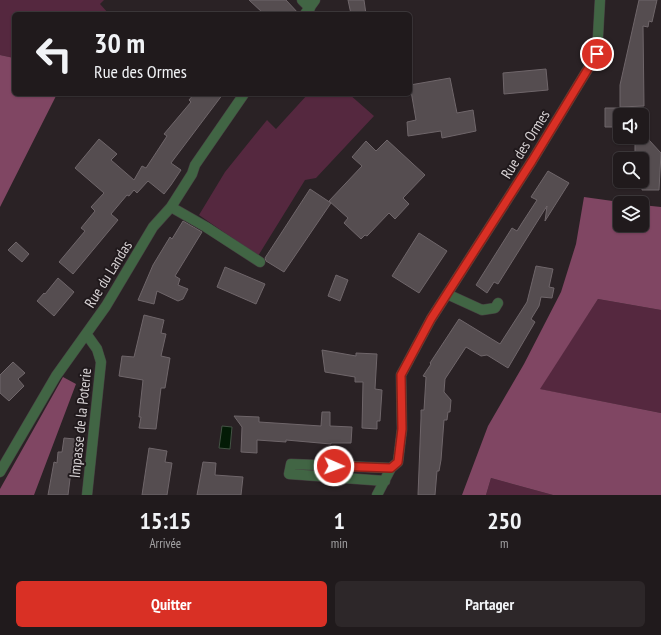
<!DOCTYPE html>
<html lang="fr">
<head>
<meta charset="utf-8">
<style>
	:root { --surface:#201a1c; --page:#2d2729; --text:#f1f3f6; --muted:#a2a1a3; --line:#3d383b; --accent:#d93025 }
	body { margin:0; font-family:"PT Sans Narrow",sans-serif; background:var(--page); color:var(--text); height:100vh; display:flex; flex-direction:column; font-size:15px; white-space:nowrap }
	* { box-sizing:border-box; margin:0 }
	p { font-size:13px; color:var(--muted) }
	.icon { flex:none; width:22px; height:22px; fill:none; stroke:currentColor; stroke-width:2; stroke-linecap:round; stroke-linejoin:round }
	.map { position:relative; height:495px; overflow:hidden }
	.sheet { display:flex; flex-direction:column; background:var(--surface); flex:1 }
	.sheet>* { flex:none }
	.banner { position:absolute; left:12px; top:12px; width:400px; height:84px; border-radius:6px; box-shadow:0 1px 3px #0004,0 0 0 1px var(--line); background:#201a1c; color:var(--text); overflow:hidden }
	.tools { position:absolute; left:613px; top:108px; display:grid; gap:8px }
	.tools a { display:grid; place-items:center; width:36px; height:36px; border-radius:6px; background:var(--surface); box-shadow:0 1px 3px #0004,0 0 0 1px var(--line); font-size:20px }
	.pin { position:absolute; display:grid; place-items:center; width:34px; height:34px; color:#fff; margin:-17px; border:2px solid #fff; border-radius:50%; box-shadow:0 1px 4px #0007 }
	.me { position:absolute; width:44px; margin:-22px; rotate:92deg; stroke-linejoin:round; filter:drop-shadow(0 0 3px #0008) }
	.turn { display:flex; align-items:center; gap:14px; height:84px; padding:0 16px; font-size:18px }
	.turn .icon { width:52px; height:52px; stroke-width:2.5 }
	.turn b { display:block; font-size:28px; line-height:34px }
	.eta { display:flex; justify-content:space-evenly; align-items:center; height:68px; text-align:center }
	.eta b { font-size:24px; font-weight:800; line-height:28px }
	.cta { display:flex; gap:8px; margin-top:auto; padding:8px 16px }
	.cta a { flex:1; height:46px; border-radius:6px; background:var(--accent); color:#fff; font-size:16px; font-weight:800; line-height:46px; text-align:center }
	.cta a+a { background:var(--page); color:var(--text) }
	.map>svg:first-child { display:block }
	.green { fill:#55283f }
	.forest { fill:#804663 }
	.water { fill:#031b06; stroke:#435244 }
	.building { fill:#554d50; stroke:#6f666a }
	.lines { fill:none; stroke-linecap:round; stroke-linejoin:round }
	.minor-casing { stroke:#463e41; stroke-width:11 }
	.minor { stroke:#416544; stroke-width:10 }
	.route-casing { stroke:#8d1f18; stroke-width:10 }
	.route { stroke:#d93025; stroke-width:7 }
	.labels { text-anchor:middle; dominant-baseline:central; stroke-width:4; stroke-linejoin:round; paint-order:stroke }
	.street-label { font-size:15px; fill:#d8d3d5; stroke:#20191c }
</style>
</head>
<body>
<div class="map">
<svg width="661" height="495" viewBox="0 0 661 495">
	<rect width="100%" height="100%" fill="#2a2225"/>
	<path class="green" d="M0,0H104L100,4L109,14H14V58L0,55Z
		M308,94H349L374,116L316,178L305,180L258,256L199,215L225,172L267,120L276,129Z
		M598,299L661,310V413L539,389Z
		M491,478L553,495H486Z"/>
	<path class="forest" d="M0,55L14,58V94H57L0,207Z
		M584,197L627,203H620V225H642V205L661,207V310L598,299L540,389L661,413V495H553L491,478L486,495H462L488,426L524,364L561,292L576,244Z
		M63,377L76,384L34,495H0V489Z"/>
	<path class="water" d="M222,426L232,427L230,449L219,448Z"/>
	<path class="building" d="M249,0H286L299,14H264Z
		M348,0H364L366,14H351Z
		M639,0H657L652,22L649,21L648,27L643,26L644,106L620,107V85Z
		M546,69L548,90L504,94L503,73Z
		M450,78L457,113L473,110L476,131L442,138L441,131L408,136L407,122L416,120L410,85Z
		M194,94H223L171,163L181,170L171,185L164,194L148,181L137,193L134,190L129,196L127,195L111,214L118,220L73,274L59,262L85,231L81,228L95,211L91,207L104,193L75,168L99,139L117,154L111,160L134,180L142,166L146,168L167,136L164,134L191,102L189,100Z
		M605,108H620V127H605Z
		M635,137H649V140L661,153L659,190H642V156H635Z
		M387,140L425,175L403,198L409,204L395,219L389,213L367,236L365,235L361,239L344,223L348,218L329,201L362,166L352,157L366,141L376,151Z
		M548,171L569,183L545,221L547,206L498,284L494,282L487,293L476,285L512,228L517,231L522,223L537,200L531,197Z
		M310,189L331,203L284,272L266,261L265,258Z
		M183,221L202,232L175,276L180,279L178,285L188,289L183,299L178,301L157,291L154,304L138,300L153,265L170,237L172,239Z
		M419,233L447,251L419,293L392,276Z
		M16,242L29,254L22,262L8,250Z
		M536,266L553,269L549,287L554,288L552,298L541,297L539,306L531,319L535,322L508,368L487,355L481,356L466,347L445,379L444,392L451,400L450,412H448L447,420H444L441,460L439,471H437L435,495H418L421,418V410H424L426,377L423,376L431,364L430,363L459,319L500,344L527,302Z
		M225,267L265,284L256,304L217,287Z
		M336,275L348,280L340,301L328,296Z
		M58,278L74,292L54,316L37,301L44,293L45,294Z
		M144,315L164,320L161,333L166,334L161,356L170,358L165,388H161L156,429L139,428L141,417H139L143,380L119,376L122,356L134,357Z
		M322,350L356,356V353L377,354L375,389L382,390L380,421H377V429L362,428L363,382H355V377L325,372Z
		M13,362L25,373L18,379L24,386L9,401L0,393V375Z
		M322,412H330V426L352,427L351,443H331V444L286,440V442L257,440V453L241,452L242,427L234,416L259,417V422L321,426Z
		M64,438L75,439L68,495H48L54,462L57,463L58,452H62Z
		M149,448L167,451L165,462L172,463L167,495H142Z
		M203,462L216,463L215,475L243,477L241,495H197Z"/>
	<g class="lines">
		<defs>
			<path id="minor" d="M302,0L310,8
				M305,14L315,0
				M171,207L206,227L260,262
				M447,294L482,310L495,308L498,303
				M87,335L97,349L101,362L87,495
				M0,472L56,376L106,306L153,227L171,207L192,174L195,165L244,94
				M385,481L289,474L291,464L391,468
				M377,495L391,468L398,462L402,429L401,375L431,319L532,161L597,54L600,0"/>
		</defs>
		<use href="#minor" class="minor-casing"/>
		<use href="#minor" class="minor"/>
	</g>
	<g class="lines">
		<defs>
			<path id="route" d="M334,466L391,468L398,462L402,429L401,375L431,319L532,161L597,54"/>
		</defs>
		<use href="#route" class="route-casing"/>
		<use href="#route" class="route"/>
	</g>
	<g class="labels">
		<g class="street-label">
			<text transform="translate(525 144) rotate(-58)">Rue des Ormes</text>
			<text transform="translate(108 274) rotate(-58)">Rue du Landas</text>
			<text transform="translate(80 423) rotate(-84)">Impasse de la Poterie</text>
		</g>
	</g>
</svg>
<div class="tools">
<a><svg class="icon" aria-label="sound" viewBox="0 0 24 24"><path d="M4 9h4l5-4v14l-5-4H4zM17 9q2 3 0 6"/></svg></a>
<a><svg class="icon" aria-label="search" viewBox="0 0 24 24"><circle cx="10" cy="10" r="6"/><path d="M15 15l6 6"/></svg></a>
<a><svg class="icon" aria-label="layers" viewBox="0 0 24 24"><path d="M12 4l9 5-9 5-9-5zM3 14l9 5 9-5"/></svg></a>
</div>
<div class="pin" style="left:597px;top:54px;background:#d93025"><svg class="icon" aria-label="arrive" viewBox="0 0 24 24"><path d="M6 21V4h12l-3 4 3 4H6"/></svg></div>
<svg class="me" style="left:334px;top:466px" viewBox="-20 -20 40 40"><circle r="17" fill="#d93025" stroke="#fff" stroke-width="3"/><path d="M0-11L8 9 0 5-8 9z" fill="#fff"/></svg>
<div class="banner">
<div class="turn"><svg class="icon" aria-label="left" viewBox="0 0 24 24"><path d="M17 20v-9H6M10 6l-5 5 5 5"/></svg><div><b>30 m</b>Rue des Ormes</div></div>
</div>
</div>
<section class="sheet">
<div class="eta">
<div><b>15:15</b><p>Arrivée</p></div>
<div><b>1</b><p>min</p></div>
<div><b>250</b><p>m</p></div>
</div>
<div class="cta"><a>Quitter</a><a>Partager</a></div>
</section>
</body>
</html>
